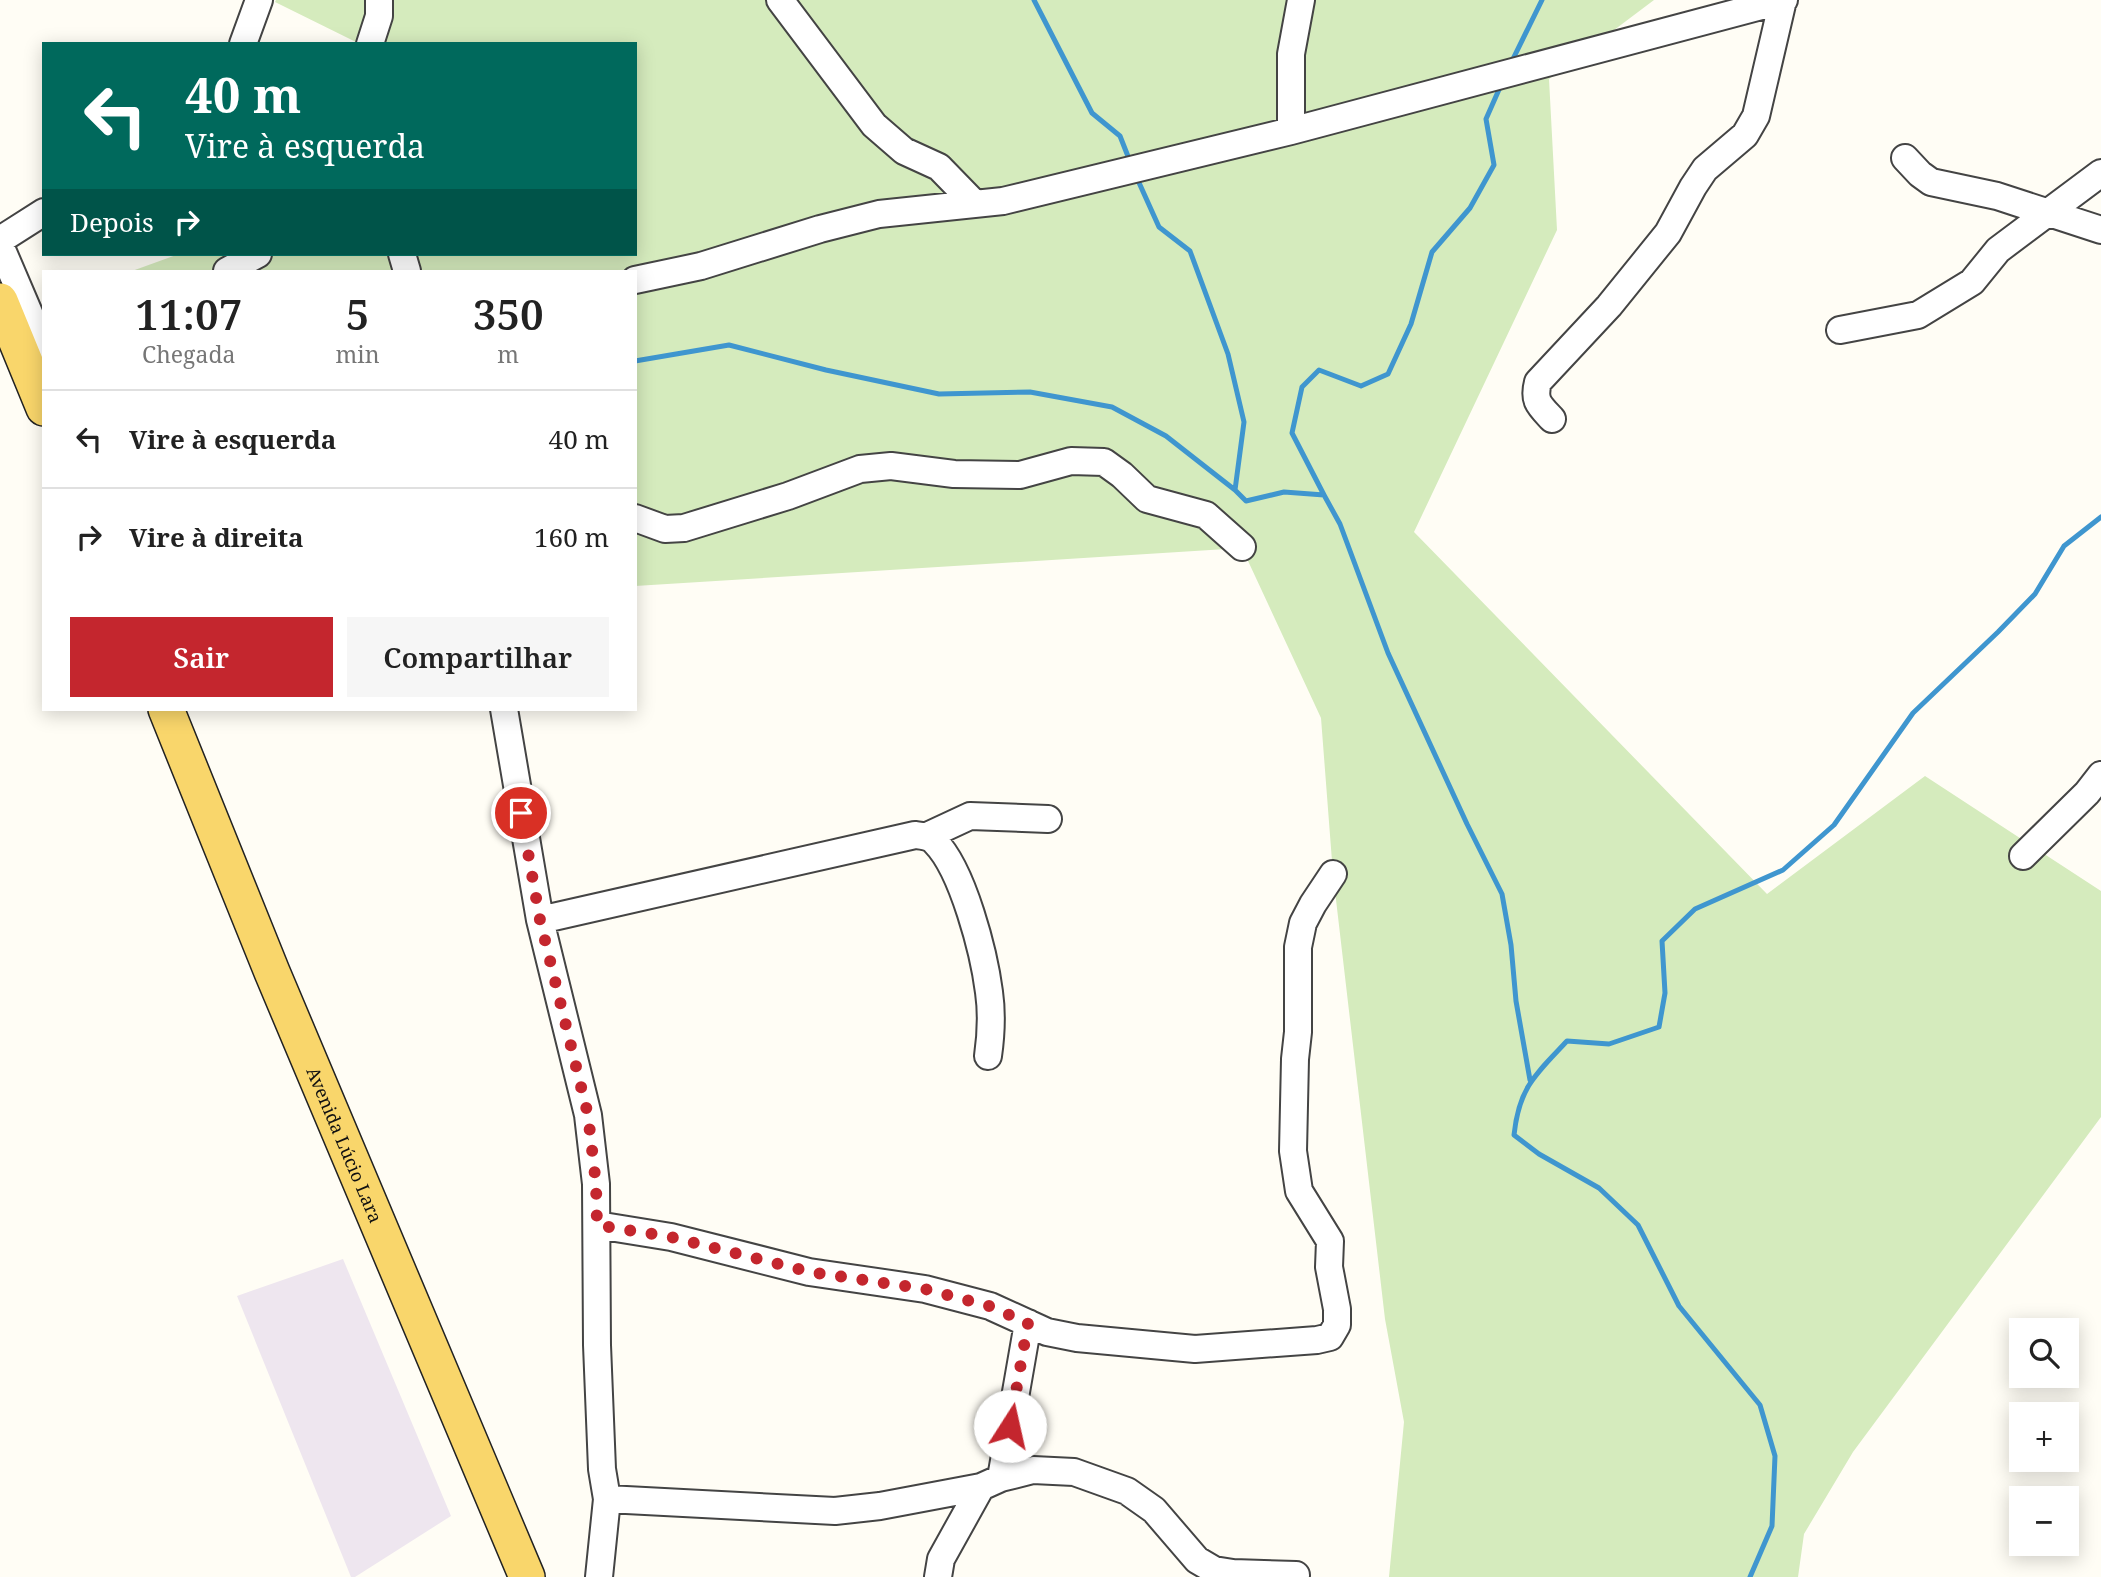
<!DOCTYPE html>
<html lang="pt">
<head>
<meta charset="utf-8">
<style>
	:root { --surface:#fff; --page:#f6f6f6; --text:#222; --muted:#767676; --line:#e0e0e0; --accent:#c4262e }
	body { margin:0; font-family:"Noto Serif",serif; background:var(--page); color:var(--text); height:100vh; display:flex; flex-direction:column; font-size:26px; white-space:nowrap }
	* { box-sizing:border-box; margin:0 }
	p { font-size:23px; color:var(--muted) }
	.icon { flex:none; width:38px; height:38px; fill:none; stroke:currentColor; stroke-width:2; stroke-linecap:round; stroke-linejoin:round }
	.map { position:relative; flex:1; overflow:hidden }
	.panel { position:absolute; left:42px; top:270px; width:595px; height:441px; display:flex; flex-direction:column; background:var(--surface); border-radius:0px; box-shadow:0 4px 18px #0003 }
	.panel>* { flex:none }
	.top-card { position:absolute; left:42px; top:42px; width:595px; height:214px; border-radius:0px; box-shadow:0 4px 18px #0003; background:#00695c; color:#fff; overflow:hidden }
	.buttons { position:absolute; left:2009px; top:1318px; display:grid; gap:14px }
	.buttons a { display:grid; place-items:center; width:70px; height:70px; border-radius:0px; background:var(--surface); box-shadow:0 4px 18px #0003; font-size:35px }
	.pin { position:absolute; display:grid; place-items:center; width:60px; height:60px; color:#fff; margin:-30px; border:4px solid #fff; border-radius:50%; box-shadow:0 2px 7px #0007 }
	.me { position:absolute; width:77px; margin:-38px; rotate:10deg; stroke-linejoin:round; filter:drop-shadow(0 0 5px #0008) }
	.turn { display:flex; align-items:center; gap:24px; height:147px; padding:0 28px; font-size:32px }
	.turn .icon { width:91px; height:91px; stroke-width:2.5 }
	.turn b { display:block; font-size:49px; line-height:60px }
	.then { display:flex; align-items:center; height:66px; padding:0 28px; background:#0003; gap:14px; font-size:26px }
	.eta { display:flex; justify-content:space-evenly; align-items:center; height:119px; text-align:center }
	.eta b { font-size:42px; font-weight:600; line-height:49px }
	.action { display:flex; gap:14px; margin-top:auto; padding:14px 28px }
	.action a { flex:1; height:80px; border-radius:0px; background:var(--accent); color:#fff; font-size:28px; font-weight:600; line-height:80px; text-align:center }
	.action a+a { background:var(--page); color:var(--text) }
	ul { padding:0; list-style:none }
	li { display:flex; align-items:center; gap:21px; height:98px; padding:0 28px; border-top:2px solid var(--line) }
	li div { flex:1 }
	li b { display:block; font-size:26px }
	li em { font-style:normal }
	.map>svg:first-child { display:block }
	.industrial { fill:#eee6ef }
	.green { fill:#d5ebbd }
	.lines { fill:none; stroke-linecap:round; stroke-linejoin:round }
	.stream { stroke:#3f96cf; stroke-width:5 }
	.minor-casing { stroke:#444; stroke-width:30 }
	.major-casing { stroke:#222; stroke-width:38 }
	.minor { stroke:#fff; stroke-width:26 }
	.major { stroke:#f9d66b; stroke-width:35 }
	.route { stroke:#c4262e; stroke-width:12; stroke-dasharray:0 21.6 }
	.labels { text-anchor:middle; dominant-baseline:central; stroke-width:7; stroke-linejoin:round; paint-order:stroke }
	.street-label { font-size:18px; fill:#111; stroke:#fff }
</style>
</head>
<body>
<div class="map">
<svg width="2101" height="1577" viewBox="0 0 2101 1577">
	<rect width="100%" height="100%" fill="#fffdf5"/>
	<path class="industrial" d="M343,1259L451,1516L355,1577H351L237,1296Z"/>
	<path class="green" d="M276,0H1654L1549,79L1557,230L1414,532L1767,894L1925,776L2101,891V1117L1853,1452L1804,1534L1798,1577H1389L1404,1422L1385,1319L1333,874L1321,718L1242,548L635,586V271H132L179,254H635V44H360L275,2Z"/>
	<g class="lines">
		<path class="stream" d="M1034,0L1092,113L1120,136L1131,164
			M1511,63L1542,0
			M1136,176L1159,227L1190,251L1228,354L1244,422L1235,490L1246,501L1284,492L1324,495L1340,524L1388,653L1467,824L1502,894L1511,945L1516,1001L1530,1080
			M635,361L729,345L826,370L939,394L1030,392L1112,407L1166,436L1235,490
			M1324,495L1292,433L1302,387L1319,370L1361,386L1388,374L1411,324L1432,252L1470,208L1494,165L1486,119L1501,85
			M1750,1577L1772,1526L1775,1456L1760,1405L1679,1306L1638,1225L1599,1188L1539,1154L1514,1135C1519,1087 1536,1074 1567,1041L1609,1044L1659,1027L1665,993L1662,941L1695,909L1783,870L1834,825L1913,713L1998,632L2035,594L2064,546L2101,517"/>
		<defs>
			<path id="minor" d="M780,0L874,125L904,151L939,167L975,204
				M243,44L259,0
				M370,44L379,16V0
				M1291,131V54L1301,0
				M1905,158L1920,174L1931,182L1997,196L2101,230
				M0,240L44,212
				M0,245L44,348
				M402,254L407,271
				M227,271L258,254
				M635,280L701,266L820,229L879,214L1003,201L1291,131L1784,0
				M1840,330L1918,315L1972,282L1998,250L2101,173
				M1552,419C1539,405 1533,401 1538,382L1609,306L1668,233L1693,187L1705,169L1745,135L1756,116L1783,0
				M635,518L665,529L684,528L788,496L860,469L891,466L954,474L1020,475L1071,461L1104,462L1122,475L1147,499L1206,515L1242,547
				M504,709L540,920L588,1115L596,1184L597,1345L602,1469L607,1499L599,1577
				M927,836L970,816L1048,819
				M2023,856L2087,793L2101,775
				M540,920L915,835C923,836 930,836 935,842C963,870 984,953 989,992C992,1013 991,1035 988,1056
				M597,1225L671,1237L809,1272L925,1289L990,1306L1047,1332L1077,1338L1195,1349L1317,1340L1330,1337L1337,1325V1309L1329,1267L1330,1241L1299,1191L1293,1151L1295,1059L1298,1032V947L1303,923L1313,904L1333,874
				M1001,1478L1028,1323
				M607,1499L835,1511L880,1506L981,1487L1001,1478L1033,1470L1074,1472L1127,1491L1154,1510L1197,1560L1214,1570L1233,1573L1296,1575
				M938,1577L941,1559L981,1487"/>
			<g id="major">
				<path d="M0,301L44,408"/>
				<path id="s1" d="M166,709L272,972L527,1577"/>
			</g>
		</defs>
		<use href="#minor" class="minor-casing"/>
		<use href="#major" class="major-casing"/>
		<use href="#minor" class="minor"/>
		<use href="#major" class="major"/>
	</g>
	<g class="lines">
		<path class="route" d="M521,813L540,920L588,1115L596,1184L597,1225L671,1237L810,1272L925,1289L989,1306L1028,1323L1010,1426"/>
	</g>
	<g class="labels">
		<g class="street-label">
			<text stroke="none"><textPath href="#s1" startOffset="471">Avenida Lúcio Lara</textPath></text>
		</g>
	</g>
</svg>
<div class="buttons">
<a><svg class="icon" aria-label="search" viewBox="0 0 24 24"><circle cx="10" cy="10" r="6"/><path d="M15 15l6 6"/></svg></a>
<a>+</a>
<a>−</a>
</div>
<div class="pin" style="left:521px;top:813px;background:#d93025"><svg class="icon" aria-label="arrive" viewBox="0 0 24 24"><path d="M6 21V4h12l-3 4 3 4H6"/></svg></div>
<svg class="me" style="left:1010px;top:1426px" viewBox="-20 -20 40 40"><circle r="19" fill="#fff"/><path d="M0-13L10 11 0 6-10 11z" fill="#c4262e"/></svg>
<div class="top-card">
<div class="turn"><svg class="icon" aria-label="left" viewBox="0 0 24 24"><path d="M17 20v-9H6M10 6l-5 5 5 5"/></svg><div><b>40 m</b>Vire à esquerda</div></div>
<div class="then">Depois<svg class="icon" aria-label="right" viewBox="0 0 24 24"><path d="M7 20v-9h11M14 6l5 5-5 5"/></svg></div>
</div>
<section class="panel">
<div class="eta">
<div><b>11:07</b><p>Chegada</p></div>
<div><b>5</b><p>min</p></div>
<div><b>350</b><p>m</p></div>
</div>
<ul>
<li><svg class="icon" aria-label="left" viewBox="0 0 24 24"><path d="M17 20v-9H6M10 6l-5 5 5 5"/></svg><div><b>Vire à esquerda</b></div><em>40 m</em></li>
<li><svg class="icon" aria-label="right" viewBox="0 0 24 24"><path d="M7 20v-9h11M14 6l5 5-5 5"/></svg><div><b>Vire à direita</b></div><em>160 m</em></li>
</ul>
<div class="action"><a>Sair</a><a>Compartilhar</a></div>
</section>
</div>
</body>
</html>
